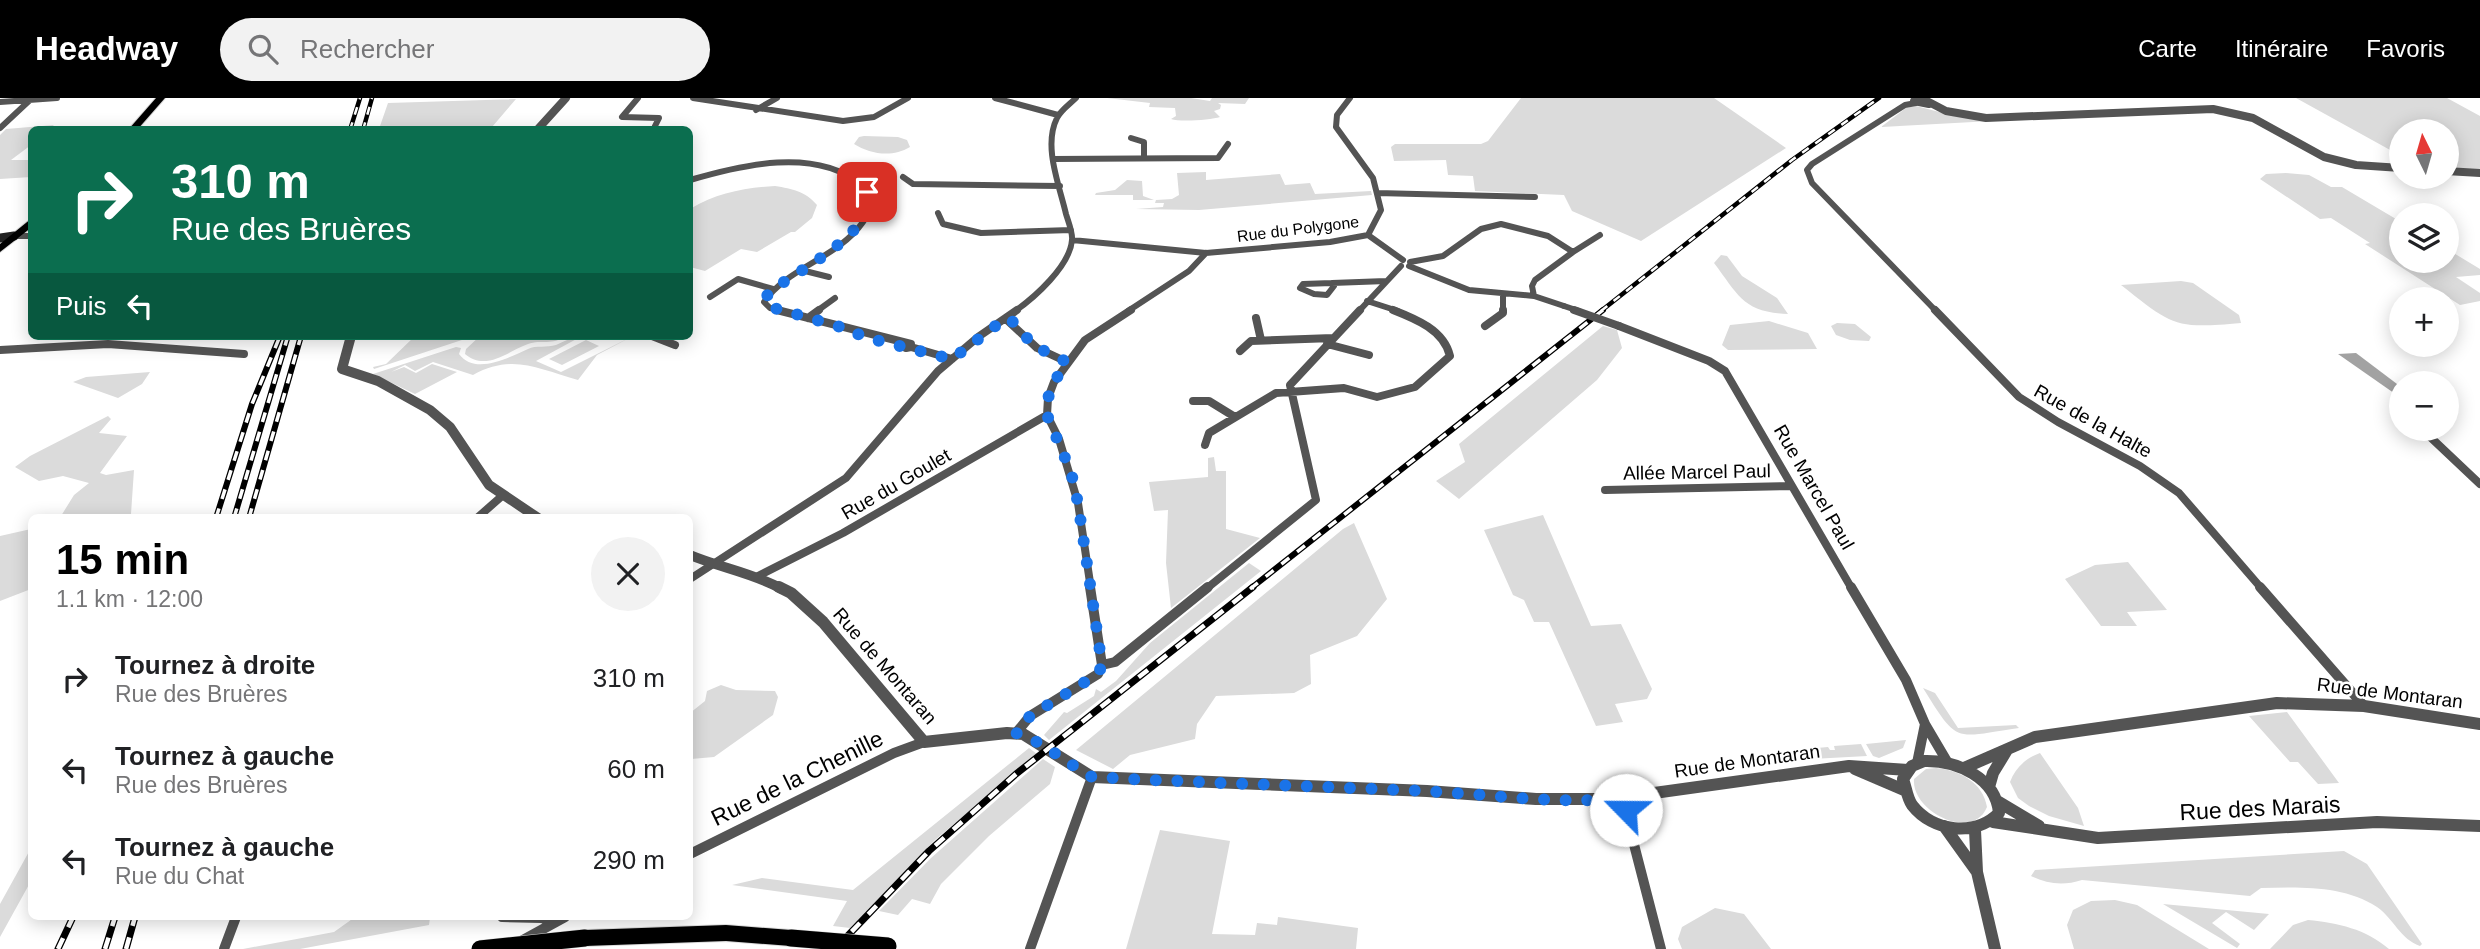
<!DOCTYPE html>
<html lang="fr">
<head>
<meta charset="utf-8">
<style>
	:root { --surface:#fff; --page:#f2f2f2; --text:#202124; --muted:#757577; --accent:#000 }
	body { margin:0; font-family:Helvetica,sans-serif; background:var(--page); color:var(--text); height:100vh; display:flex; flex-direction:column; font-size:26px; white-space:nowrap }
	* { box-sizing:border-box; margin:0 }
	p { font-size:23px; color:var(--muted) }
	.icon { flex:none; width:38px; height:38px; fill:none; stroke:currentColor; stroke-width:2; stroke-linecap:round; stroke-linejoin:round }
	.map { position:relative; flex:1; overflow:hidden }
	.details { position:absolute; left:28px; top:416px; width:665px; height:406px; display:flex; flex-direction:column; background:var(--surface); border-radius:10px; box-shadow:0 4px 18px #0003 }
	.details>* { flex:none }
	.guide { position:absolute; left:28px; top:28px; width:665px; height:214px; border-radius:10px; box-shadow:0 4px 18px #0003; background:#0b6e4f; color:#fff; overflow:hidden }
	.needle { width:46px; rotate:355deg }
	.buttons { position:absolute; left:2389px; top:21px; display:grid; gap:14px }
	.buttons a { display:grid; place-items:center; width:70px; height:70px; border-radius:50%; background:var(--surface); box-shadow:0 4px 18px #0003; font-size:35px }
	.pin { position:absolute; display:grid; place-items:center; width:60px; height:60px; color:#fff; margin:-30px; border-radius:14px; box-shadow:0 4px 10px #0006 }
	.me { position:absolute; width:77px; margin:-38px; rotate:293deg; stroke-linejoin:round; filter:drop-shadow(0 0 5px #0008) }
	.turn { display:flex; align-items:center; gap:24px; height:147px; padding:0 28px; font-size:32px }
	.turn .icon { width:91px; height:91px; stroke-width:2.5 }
	.turn b { display:block; font-size:49px; line-height:60px }
	.then { display:flex; align-items:center; height:66px; padding:0 28px; background:#0003; gap:14px; font-size:26px }
	.round { display:grid; place-items:center; flex:none; width:74px; height:74px; border-radius:37px; background:var(--page) }
	.head { display:flex; align-items:center; justify-content:space-between; height:119px; padding:0 28px }
	h1 { font-size:42px; font-weight:600; line-height:52px; color:var(--accent) }
	ul { padding:0; list-style:none }
	li { display:flex; align-items:center; gap:21px; height:91px; padding:0 28px }
	li div { flex:1 }
	li b { display:block; font-size:26px }
	li em { font-style:normal }
	header { display:flex; align-items:center; gap:42px; box-sizing:border-box; height:98px; padding:0 35px; background:var(--accent); color:#fff }
	header strong { font-size:33px }
	nav { display:flex; gap:38px; margin-inline-start:auto; font-size:24px }
	.search { width:490px; height:63px; background:var(--page); display:flex; align-items:center; gap:18px; box-sizing:border-box; padding:0 24px; border-radius:38px; color:var(--muted); font-size:26px }
	.map>svg:first-child { display:block }
	.green { fill:#dbdbdb }
	.water { fill:#a2a2a2 }
	.lines { fill:none; stroke-linecap:round; stroke-linejoin:round }
	.primary-casing { stroke:#dbdbdb; stroke-width:2 }
	.minor-far2 { stroke:#545454; stroke-width:6 }
	.minor-far1 { stroke:#545454; stroke-width:8 }
	.minor { stroke:#545454; stroke-width:10 }
	.tertiary-far2 { stroke:#545454; stroke-width:8 }
	.tertiary-far1 { stroke:#545454; stroke-width:10 }
	.tertiary { stroke:#545454; stroke-width:12 }
	.secondary { stroke:#212121; stroke-width:9 }
	.primary { fill:#000; fill-rule:evenodd }
	.rail-far2-casing { stroke:#000; stroke-width:4.5 }
	.rail-far1-casing { stroke:#000; stroke-width:6 }
	.rail-casing { stroke:#000; stroke-width:7 }
	.rail-far2 { stroke:#fff; stroke-width:2.5; stroke-dasharray:8; stroke-linecap:butt }
	.rail-far1 { stroke:#fff; stroke-width:3.5; stroke-dasharray:10; stroke-linecap:butt }
	.rail { stroke:#fff; stroke-width:4.5; stroke-dasharray:12; stroke-linecap:butt }
	.primary-bridge-casing { stroke:#dbdbdb; stroke-width:18; stroke-linecap:butt }
	.minor-bridge-far1 { stroke:#545454; stroke-width:6 }
	.minor-bridge { stroke:#545454; stroke-width:8 }
	.primary-bridge { stroke:#000; stroke-width:17 }
	.route { stroke:#1a73e8; stroke-width:12; stroke-dasharray:0 21.6 }
	.labels { text-anchor:middle; dominant-baseline:central; stroke-width:5; stroke-linejoin:round; paint-order:stroke }
	.far-street-label { font-size:16px; fill:#000; stroke:#fff }
	.street-label { font-size:19px; fill:#000; stroke:#fff }
	.near-street-label { font-size:23px; fill:#000; stroke:#fff }
</style>
</head>
<body>
<header>
<strong>Headway</strong>
<div class="search"><svg class="icon" aria-label="search" viewBox="0 0 24 24"><circle cx="10" cy="10" r="6"/><path d="M15 15l6 6"/></svg>Rechercher</div>
<nav><a>Carte</a><a>Itinéraire</a><a>Favoris</a></nav>
</header>
<div class="map">
<svg width="2480" height="851" viewBox="0 0 2480 851">
	<rect width="100%" height="100%" fill="#fff"/>
	<path class="green" d="M1107,0H1191L1210,3L1212,0H1249L1245,6L1218,5L1221,7L1220,11L1214,13L1220,19C1211,22 1180,24 1171,21L1176,18L1175,10L1149,9L1150,5Z
		M1521,0H1714L1786,50L1641,143L1572,113L1564,97L1475,93L1473,78L1448,77L1446,62L1394,63L1391,49L1395,46H1481L1488,43Z
		M2296,0H2447L2480,18V73L2447,71L2446,33H2401V58Z
		M516,1L492,29L496,31H379L388,5Z
		M1916,8L1959,19L2010,22L1881,29L1906,10Z
		M54,27L49,31L32,32L31,47L11,62H31V79L0,81V37L6,31Z
		M864,38L898,39L907,42L910,49C892,60 870,56 854,46L859,39Z
		M1206,74V82L1280,76L1285,87L1310,85L1315,96L1371,93L1372,97L1199,112L1136,111L1163,109L1164,105H1155L1156,102L1172,101L1179,97L1177,75Z
		M2286,75L2309,77L2331,89H2342L2401,124V163H2446L2447,151L2480,171V177L2456,179L2480,195V203L2460,207L2365,146L2370,145L2331,120L2320,121L2260,81L2266,76Z
		M1127,82L1142,83L1143,98L1154,102H1133V97H1095L1096,95L1115,92Z
		M775,88C793,91 805,93 817,107L812,120L795,134H791L757,154L741,151L705,173L690,169V111C717,95 743,90 775,88Z
		M1721,157L1727,158L1742,178L1777,200L1788,216C1743,214 1739,198 1714,165Z
		M2181,183L2193,185L2239,217L2241,225C2174,231 2173,228 2121,187Z
		M1769,223L1808,235L1817,251L1728,252L1722,247L1730,227Z
		M1837,225L1855,226L1871,239L1869,243L1850,242L1836,237L1831,228Z
		M1603,228L1617,232L1622,250L1597,282L1459,401L1436,383L1465,364L1459,346Z
		M415,238H474L374,271L373,269L386,266Z
		M480,238H565C553,248 541,241 528,246C508,253 486,274 465,256L466,251Z
		M571,238H582L536,263L561,274L633,238L597,257L578,282C538,271 513,255 473,277L433,264L415,273L405,267L391,274L404,269L416,275L432,266L457,274L415,296L373,276L456,249L461,250L459,256C475,278 510,259 528,251C536,247 547,250 556,247C561,245 566,242 572,240Z
		M586,242L599,248L562,267L549,261Z
		M150,274L142,286L118,300L73,284L86,279Z
		M108,318L111,321L99,335L127,338L100,375L106,377L134,372L131,416L128,420H56L61,418L74,397L89,385L63,378L39,383L15,369L30,358Z
		M1214,359L1216,373H1226V431L1260,440L1171,510L1166,465L1168,412L1154,413L1149,384L1208,379V360Z
		M1543,417L1591,528L1621,526L1652,591L1647,601L1615,606L1623,624L1596,628L1549,524H1534L1524,502L1513,497L1484,432Z
		M1354,425L1387,501L1357,538L1310,557L1311,586L1294,595L1216,598L1197,626L1195,641L1130,657L1113,671L1076,652L1343,431Z
		M31,431V491L0,503V438Z
		M2128,464L2167,512L2127,514L2137,528H2101L2065,481L2095,467Z
		M1249,465L1261,473L1049,642L1044,637L1064,614L1067,615L1094,598L1096,591L1101,594L1116,583L1150,545Z
		M721,587L736,592L775,593L778,599L773,617L714,659L691,661L690,615L705,603L707,593Z
		M1923,590L1935,595L1958,630L2016,627L2019,630C1954,639 1959,648 1923,590Z
		M2287,614L2339,685L2318,686L2298,664H2290L2249,618Z
		M1906,642L1903,650L1879,660L1873,658L1866,646Z
		M1861,646L1867,658L1812,661L1806,651L1828,649L1830,652H1835L1834,648Z
		M1029,650L1037,656L935,742L850,830L833,828L847,803L732,787L762,780L853,792Z
		M2040,655L2078,710L2084,728L2049,718L2029,708L2018,700L2010,684C2015,670 2026,660 2040,655Z
		M1043,661L1055,669L1050,686L989,738L941,786L930,806L912,801L898,817L879,813L931,760Z
		M1936,670C1959,672 1983,684 1987,709C1973,744 1911,714 1914,681L1926,671Z
		M1160,732L1230,743L1212,836L1255,837L1257,825L1277,827L1278,819L1358,830L1356,851H1126Z
		M31,750V783L0,839V806Z
		M2344,753L2367,766L2422,846L2420,848C2400,841 2394,821 2377,809C2344,787 2299,789 2261,790L2250,798L2082,782C2063,788 2048,786 2031,778L2035,772Z
		M2115,802L2137,807L2209,851H2074L2067,827L2073,812L2091,803Z
		M2163,806L2269,816L2254,832L2226,814L2212,825L2240,846L2237,850Z
		M1715,810L1744,816L1771,851H1682L1678,841L1682,829Z
		M355,819L430,820L429,827L300,851H243L334,834Z
		M2308,822C2338,825 2366,831 2389,851H2270L2293,827Z"/>
	<path class="water" d="M2356,255L2401,289V300L2338,256Z"/>
	<g class="lines">
		<defs>
			<path id="primary" d="M156,0H165L137,32H128Z
				M32,120V129L0,154V146Z
				M726,827L791,832L798,834L801,840L798,846L791,848L726,843L585,848L578,846L575,840L578,834L585,832Z"/>
		</defs>
		<use href="#primary" class="primary-casing"/>
		<path class="minor-far2" d="M638,0L622,19L659,20L655,28
			M693,0L843,23L874,19L908,0
			M995,0L1058,17
			M0,4L57,0
			M1916,5L1905,7L1812,66L1807,72L1812,85L1936,213
			M756,12L777,0
			M0,30L30,2
			M1131,40L1144,44V59
			M1053,61L1218,60L1228,46
			M903,79L913,86L1060,88
			M690,82C741,67 815,49 860,86C872,96 872,112 863,124C838,160 788,169 764,204L770,210L783,213
			M1377,95L1535,99
			M938,115L943,126L981,135L1071,132
			M1368,137L1403,162
			M14,138H32
			M1072,142L1206,155L1330,144L1368,137L1381,112L1373,80L1336,29L1337,17L1350,0
			M1573,154L1600,137
			M1410,164L1443,158L1481,131L1501,126L1548,138L1573,154L1535,182L1532,188L1534,198
			M1409,168L1469,192L1534,198L1564,208
			M801,172L829,179
			M1332,185L1334,188L1327,197L1314,196L1300,190L1303,186Z
			M1332,185L1386,183
			M1503,196V213
			M710,199L738,181L773,191
			M1367,203L1398,213
			M817,213L835,200
			M1015,213C1034,200 1070,168 1072,142C1073,135 1068,123 1066,116C1059,86 1043,48 1057,20C1061,12 1070,6 1076,0
			M1128,213L1189,173L1206,155
			M1359,213L1401,168"/>
		<path class="minor-far1" d="M777,212L911,246V249
			M1935,212L2019,299L2058,324L2140,368L2179,395L2262,491
			M808,220L819,212
			M1256,220L1261,242
			M1006,221L1037,250L1067,264
			M1485,228L1503,215V212
			M1619,228L1709,263L1725,273L1852,491
			M652,238L675,247
			M1327,246L1369,257
			M906,250L911,249L952,261
			M0,252L108,246L244,256
			M1240,253L1251,243L1333,240
			M1193,303H1209L1235,319
			M2426,335L2480,386
			M1205,347L1209,335L1276,295L1344,290L1377,299L1415,289L1450,258C1444,232 1416,221 1393,212
			M1605,392L1791,388
			M477,420L502,398
			M758,478L843,435L1047,317
			M690,481L846,380L938,273L978,239L1017,212
			M1091,491L1078,405L1059,341L1047,317L1048,300L1054,284L1085,242L1131,212
			M1206,491L1316,402L1290,287L1360,212"/>
		<path class="minor" d="M1851,489L1906,582L1925,626L1948,665
			M2260,489L2364,608
			M1102,567L1115,564L1208,489
			M1016,635L1030,618L1098,576L1102,567L1090,489
			M1917,665L1925,626
			M1622,700L1661,851
			M690,756L894,655L924,644
			M502,819L542,820L553,825
			M523,842L565,819
			M224,851L236,819
			M1030,851L1092,679"/>
		<path class="tertiary-far2" d="M1929,6L1914,3L1925,2L1946,13L1986,20L2213,11L2253,20L2324,59L2356,67L2401,70
			M537,32L566,0
			M2446,73L2480,75"/>
		<path class="tertiary-far1" d="M351,238L342,271L378,283L430,312L450,329L489,387L538,420
			M690,457C721,470 753,475 782,491"/>
		<path class="tertiary" d="M779,489L791,495L823,524L924,644L1007,635L1023,636L1092,679L1427,693L1536,701H1611L1849,668L1908,672
			M1924,663C1957,662 1996,680 1999,715C1975,739 1933,734 1912,707C1907,700 1906,689 1903,681L1912,668Z
			M1964,670L2035,639L2277,605L2364,608L2480,626
			M1855,671L1904,692
			M1989,689L1993,675L2007,652
			M1997,703L2039,728
			M1993,724L2098,740L2377,724L2480,728
			M1944,728L1977,774
			M1975,732L1977,774L1995,851"/>
		<path class="secondary" d="M0,140L14,138"/>
		<use href="#primary" class="primary"/>
		<defs>
			<path id="rail-far2" d="M350,32L360,0
				M363,32L372,0
				M1601,213L1792,62L1879,0"/>
			<path id="rail-far1" d="M216,420L252,306L280,238
				M234,420L287,241
				M249,420L301,238
				M1250,491L1603,212"/>
			<path id="rail" d="M58,851L73,819
				M105,851L115,819
				M126,851L135,819
				M835,851L929,753L1016,676L1253,489"/>
		</defs>
		<use href="#rail-far2" class="rail-far2-casing"/>
		<use href="#rail-far1" class="rail-far1-casing"/>
		<use href="#rail" class="rail-casing"/>
		<use href="#rail-far2" class="rail-far2"/>
		<use href="#rail-far1" class="rail-far1"/>
		<use href="#rail" class="rail"/>
		<defs>
			<path id="primary-bridge" d="M791,840L888,848
				M480,851L585,840"/>
		</defs>
		<use href="#primary-bridge" class="primary-bridge-casing"/>
		<path class="minor-bridge-far1" d="M1564,208L1579,213"/>
		<path class="minor-bridge" d="M1574,212L1619,228"/>
		<use href="#primary-bridge" class="primary-bridge"/>
	</g>
	<g class="lines">
		<path class="route" d="M867,94C881,130 799,173 773,191L765,200L767,208L855,233L860,238L952,261L1006,220L1012,223L1034,248L1067,264L1054,284L1048,300L1047,317L1071,374L1078,405L1102,567L1098,576L1030,618L1016,635C1036,639 1071,668 1092,679C1203,685 1313,688 1424,693C1489,696 1556,707 1622,700L1626,712"/>
	</g>
	<g class="labels">
		<g class="far-street-label">
			<text transform="translate(1298 131) rotate(-7)">Rue du Polygone</text>
		</g>
		<g class="street-label">
			<text transform="translate(2093 323) rotate(29)">Rue de la Halte</text>
			<text transform="translate(1697 374) rotate(-1)">Allée Marcel Paul</text>
			<text transform="translate(896 386) rotate(-30)">Rue du Goulet</text>
			<text transform="translate(1814 389) rotate(60)">Rue Marcel Paul</text>
			<text transform="translate(885 568) rotate(49)">Rue de Montaran</text>
			<text transform="translate(2390 595) rotate(7)">Rue de Montaran</text>
			<text transform="translate(1747 663) rotate(-8)">Rue de Montaran</text>
		</g>
		<g class="near-street-label">
			<text transform="translate(797 680) rotate(-26)">Rue de la Chenille</text>
			<text transform="translate(2260 710) rotate(-3)">Rue des Marais</text>
		</g>
	</g>
</svg>
<div class="buttons">
<a><svg class="needle" viewBox="-14 -14 28 28"><path d="M0-13l5 13h-10z" fill="#e53935"/><path d="M0 13l5-13h-10z" fill="#757577"/></svg></a>
<a><svg class="icon" aria-label="layers" viewBox="0 0 24 24"><path d="M12 4l9 5-9 5-9-5zM3 14l9 5 9-5"/></svg></a>
<a>+</a>
<a>−</a>
</div>
<div class="pin" style="left:867px;top:94px;background:#d93025"><svg class="icon" aria-label="arrive" viewBox="0 0 24 24"><path d="M6 21V4h12l-3 4 3 4H6"/></svg></div>
<svg class="me" style="left:1626px;top:712px" viewBox="-20 -20 40 40"><circle r="19" fill="#fff"/><path d="M0-13L10 11 0 6-10 11z" fill="#1a73e8"/></svg>
<div class="guide">
<div class="turn"><svg class="icon" aria-label="right" viewBox="0 0 24 24"><path d="M7 20v-9h11M14 6l5 5-5 5"/></svg><div><b>310 m</b>Rue des Bruères</div></div>
<div class="then">Puis<svg class="icon" aria-label="left" viewBox="0 0 24 24"><path d="M17 20v-9H6M10 6l-5 5 5 5"/></svg></div>
</div>
<section class="details">
<div class="head"><div><h1>15 min</h1><p>1.1 km · 12:00</p></div><a class="round"><svg class="icon" aria-label="close" viewBox="0 0 24 24"><path d="M6 6l12 12M18 6L6 18"/></svg></a></div>
<ul>
<li><svg class="icon" aria-label="right" viewBox="0 0 24 24"><path d="M7 20v-9h11M14 6l5 5-5 5"/></svg><div><b>Tournez à droite</b><p>Rue des Bruères</p></div><em>310 m</em></li>
<li><svg class="icon" aria-label="left" viewBox="0 0 24 24"><path d="M17 20v-9H6M10 6l-5 5 5 5"/></svg><div><b>Tournez à gauche</b><p>Rue des Bruères</p></div><em>60 m</em></li>
<li><svg class="icon" aria-label="left" viewBox="0 0 24 24"><path d="M17 20v-9H6M10 6l-5 5 5 5"/></svg><div><b>Tournez à gauche</b><p>Rue du Chat</p></div><em>290 m</em></li>
</ul>
</section>
</div>
</body>
</html>
